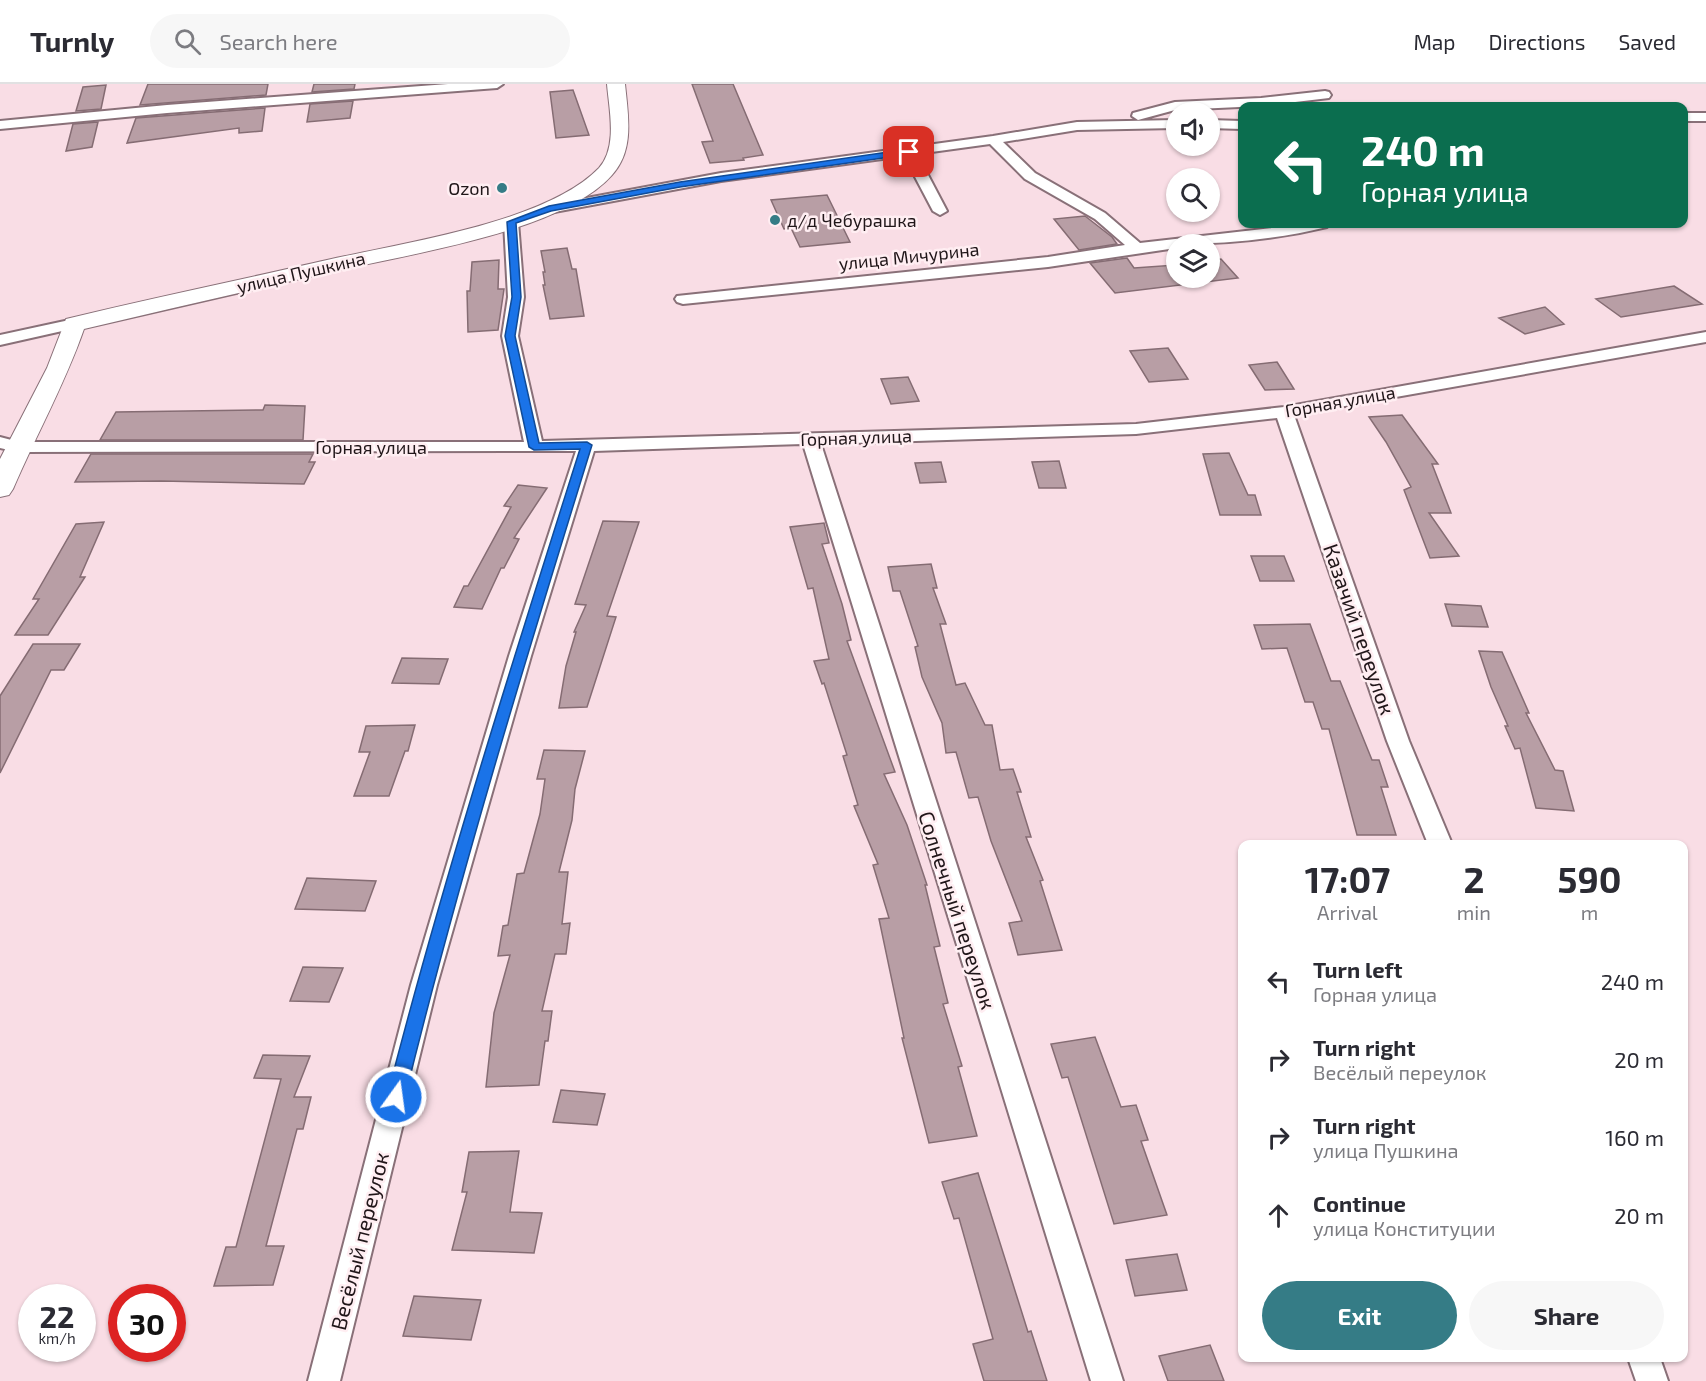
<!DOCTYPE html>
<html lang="en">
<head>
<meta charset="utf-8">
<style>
	:root { --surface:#fff; --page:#f7f7f7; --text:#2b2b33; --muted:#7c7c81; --line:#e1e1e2; --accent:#357c86 }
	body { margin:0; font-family:"Exo 2",sans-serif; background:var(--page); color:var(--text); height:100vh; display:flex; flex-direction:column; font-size:22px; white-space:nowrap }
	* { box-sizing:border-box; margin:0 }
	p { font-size:20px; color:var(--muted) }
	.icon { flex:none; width:33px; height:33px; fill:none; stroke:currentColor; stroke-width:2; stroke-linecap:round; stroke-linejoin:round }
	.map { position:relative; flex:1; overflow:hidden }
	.details { position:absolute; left:1238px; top:756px; width:450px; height:522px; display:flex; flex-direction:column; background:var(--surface); border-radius:12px; box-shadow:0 2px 4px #0004 }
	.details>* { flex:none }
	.banner { position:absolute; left:1238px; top:18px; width:450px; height:126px; border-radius:12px; box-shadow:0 2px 4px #0004; background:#0b6e4f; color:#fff; overflow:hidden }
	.controls { position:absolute; left:1166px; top:18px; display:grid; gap:12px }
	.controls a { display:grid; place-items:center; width:54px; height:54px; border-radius:50%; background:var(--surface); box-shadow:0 2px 4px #0004; font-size:30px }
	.speed { position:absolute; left:18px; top:1200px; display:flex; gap:12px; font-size:30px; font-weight:700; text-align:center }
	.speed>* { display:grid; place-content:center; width:78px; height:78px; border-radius:50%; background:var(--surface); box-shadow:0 2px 4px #0004; line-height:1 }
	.speed small { font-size:15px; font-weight:400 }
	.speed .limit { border:9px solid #d22; background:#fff; color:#111 }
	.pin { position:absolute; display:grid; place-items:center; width:51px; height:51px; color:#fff; margin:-26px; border-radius:12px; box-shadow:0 3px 9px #0006 }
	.me { position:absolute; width:66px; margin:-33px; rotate:14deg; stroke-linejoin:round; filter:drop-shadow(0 0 4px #0008) }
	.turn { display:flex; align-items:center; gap:21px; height:126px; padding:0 24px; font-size:27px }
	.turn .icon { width:78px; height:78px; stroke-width:2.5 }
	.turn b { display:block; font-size:42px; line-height:51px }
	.eta { display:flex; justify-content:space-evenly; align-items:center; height:102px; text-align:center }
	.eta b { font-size:36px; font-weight:700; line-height:42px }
	.cta { display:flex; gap:12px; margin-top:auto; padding:12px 24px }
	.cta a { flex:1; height:69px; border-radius:36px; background:var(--accent); color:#fff; font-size:24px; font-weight:700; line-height:69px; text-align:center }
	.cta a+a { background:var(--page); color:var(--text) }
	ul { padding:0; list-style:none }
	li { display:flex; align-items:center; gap:18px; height:78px; padding:0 24px }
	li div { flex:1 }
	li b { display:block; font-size:22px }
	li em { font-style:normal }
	header { display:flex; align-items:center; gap:36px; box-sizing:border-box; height:84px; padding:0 30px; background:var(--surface); border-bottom:2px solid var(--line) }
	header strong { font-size:28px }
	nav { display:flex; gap:33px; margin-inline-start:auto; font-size:21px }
	.search { width:420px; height:54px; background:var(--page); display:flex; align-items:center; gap:15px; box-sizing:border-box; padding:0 21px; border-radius:33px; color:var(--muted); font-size:22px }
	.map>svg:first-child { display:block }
	.building { fill:#b89ea5; stroke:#856c73; stroke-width:1.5 }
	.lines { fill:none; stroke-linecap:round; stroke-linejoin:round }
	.minor-casing { stroke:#897078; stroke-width:4 }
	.secondary-casing { stroke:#897078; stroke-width:2 }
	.minor { fill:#fff; fill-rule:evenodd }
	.secondary { fill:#fff; fill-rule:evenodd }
	.route { fill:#1a73e8; stroke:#114b97; stroke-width:1.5 }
	.poi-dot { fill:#357c86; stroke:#ffeef2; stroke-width:2 }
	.labels { text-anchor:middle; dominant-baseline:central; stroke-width:5; stroke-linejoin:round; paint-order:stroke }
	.far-poi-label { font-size:18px; fill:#201619; stroke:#ffeef2; text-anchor:end }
	.far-street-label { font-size:18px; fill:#201619; stroke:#ffeef2 }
	.street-label { font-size:21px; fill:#201619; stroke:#ffeef2 }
</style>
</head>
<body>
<header>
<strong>Turnly</strong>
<div class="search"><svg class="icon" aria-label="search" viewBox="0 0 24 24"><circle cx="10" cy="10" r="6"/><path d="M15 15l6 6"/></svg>Search here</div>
<nav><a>Map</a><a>Directions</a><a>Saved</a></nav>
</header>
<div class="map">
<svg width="1706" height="1297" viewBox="0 0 1706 1297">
	<rect width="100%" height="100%" fill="#f9dde5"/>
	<path class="building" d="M148,0H268L266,11L140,21Z
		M314,0H355L354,5L312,8Z
		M692,0H733L763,71L743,74L744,76L710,79L702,58L713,57Z
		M106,1L101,25L76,27L83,3Z
		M573,6L589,51L556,54L550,8Z
		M353,17L350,34L307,38L310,20Z
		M265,24L262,47L239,49V44L127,59L136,34Z
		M98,38L92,63L66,67L73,40Z
		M827,111L850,158L800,163L791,144L784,145L771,116Z
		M1085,132L1112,153L1117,160L1079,166L1054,135Z
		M567,164L572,185H576L584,232L550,235L543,201H545L543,188H545L541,167Z
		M1127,174L1134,184L1176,181V194H1209V177L1221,175L1238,194L1115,209L1090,179Z
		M499,176L498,205H504L498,246L468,248L467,207H470L472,178Z
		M1674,202L1702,220L1621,233L1596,215Z
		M1545,223L1564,240L1525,250L1499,234Z
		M1168,264L1188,295L1149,298L1130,267Z
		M1277,278L1294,305L1265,306L1249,281Z
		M908,293L919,317L891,320L881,295Z
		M265,321L305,322L303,356H100L116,328L263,326Z
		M1402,331L1438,380H1432L1451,429H1429L1459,472L1430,474L1404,406L1411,403L1386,358L1369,333Z
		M1229,369L1248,411H1255L1261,431H1220L1203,370Z
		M91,370H313L309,378H315L304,400L161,397L75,398Z
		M1059,377L1066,404H1039L1032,378Z
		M941,378L946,398L920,399L915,379Z
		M518,401L547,404L514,454L519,455L504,484H501L482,525L454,523L464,502H468L511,423L504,422Z
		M603,437L639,438L607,532L616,533L587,623L559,624L566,582L576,548H574L586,521L575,520Z
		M104,438L80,493H85L48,551H15L39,515H33L76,440Z
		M824,439L829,459L822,460L842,520L851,556L847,557L895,688L884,690L907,741L927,801H925L940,862L934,863L948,919L943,920L962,982L958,983L977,1052L929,1059L902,954H904L879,835L889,834L873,781L878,780L854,722L858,721L843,672L847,671L824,599L822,600L814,577L829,575L813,504L808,505L790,443Z
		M1251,472H1284L1294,497H1260Z
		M931,480L937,504H933L946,540H940L956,601L965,599L985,641H992L1000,686L1013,685L1021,708H1017L1031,753H1026L1043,796L1040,797L1062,866L1018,871L1009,839L1022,837L991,757L978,713L969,714L956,668L946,669L942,639L922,593L915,563L918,562L900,507H893L888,483Z
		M1445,520L1481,522L1488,543L1452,542Z
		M1310,540L1331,597H1340L1372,676H1379L1388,703H1381L1396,751H1357L1329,645H1322L1313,618H1305L1287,564L1262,565L1254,541Z
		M33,560H80L64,586H51L0,689V612Z
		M1479,567L1502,568L1529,629H1526L1555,686L1563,687L1574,727L1536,724L1520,664L1515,665L1505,642H1508L1491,603Z
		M402,574L448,575L439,600L392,599Z
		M415,641L408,667H405L389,712H354L370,668H359L366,642Z
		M544,666L585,667L575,705L572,736L559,788H568L562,840L570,839L566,870H555L542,927H552L548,957H545L539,1001L486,1003L494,929L510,871L498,872L503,842L508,841L517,790L524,789L540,730L545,695H537Z
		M307,794L376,797L365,827L295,825Z
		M303,883L343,884L329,918L290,917Z
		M1095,953L1121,1023L1136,1021L1148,1056L1141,1057L1167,1131L1114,1140L1068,993L1062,994L1051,960Z
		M263,971L310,972L294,1013H311L303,1045H297L266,1162H284L273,1201L214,1202L226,1163H236L281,995L254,994Z
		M561,1006L605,1010L597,1041L553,1038Z
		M519,1067L510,1128L542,1129L534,1169L452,1166L467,1108H462L469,1068Z
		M978,1089L1028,1248L1031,1247L1047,1297H984L973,1260L993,1255L959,1134L954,1135L942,1098Z
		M1177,1170L1187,1206L1135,1212L1126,1176Z
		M414,1212L481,1216L471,1256L403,1252Z
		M1210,1261L1224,1297H1168L1159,1272Z"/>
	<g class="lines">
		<defs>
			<path id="minor" d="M448,0H503L497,4L167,29L0,45V37L167,21Z
				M1325,7L1329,8L1331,11L1329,14L1261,22L1175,26L1138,36L1132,32L1133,29L1175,18L1261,14Z
				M1683,29H1706V37H1683Z
				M1176,36V44L1077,46L1003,58L1035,89L1105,129L1140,159L1306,140H1329L1327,143C1278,155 1227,160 1176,160V164L1048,183L683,220L677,218L675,215L677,212L1048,173L1125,161L1095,135L1025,95L990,60L917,70L947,127L940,131L933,127L904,72L721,97L549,129L542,125L549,121L721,89L993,52L1077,38Z
				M1209,36L1242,37V45L1209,44Z
				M511,134L518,138L524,213L518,252L542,357L1136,340L1284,323L1706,248V258L1294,331L1409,657L1452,760H1428L1387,657L1277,334L1136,350L821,360L1123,1297H1091L803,360L594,367L531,572L437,901L340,1297H308L411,901L509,572L576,367L18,368L0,364V353L19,358H524L502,252L508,213L504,138Z
				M74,235L80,237L82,240L80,243L0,261V251Z
				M1628,1274H1660L1668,1297H1636Z"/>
			<path id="secondary" d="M607,0H625C628,31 635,66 612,91C561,149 402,171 327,189C246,207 165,226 84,245C65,300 36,351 13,405L9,411L0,413V375L47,284L66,235C152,214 240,196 327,176C401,159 546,139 599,84C618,63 609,25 607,0Z"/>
		</defs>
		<use href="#minor" class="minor-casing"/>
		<use href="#secondary" class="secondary-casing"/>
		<use href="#minor" class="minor"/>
		<use href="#secondary" class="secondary"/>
	</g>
	<path class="route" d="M909,65L913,68L911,70L680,103L551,127L516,139L521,213L515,252L539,359L587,358L592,361C525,577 459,793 405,1013L402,1018L396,1020L390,1018L387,1013C443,795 512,580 580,365L534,366L529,363L505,252L512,213L507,138L549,122L680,98Z"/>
	<g class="poi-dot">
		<circle cx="502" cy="104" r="6"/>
		<circle cx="775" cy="136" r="6"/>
	</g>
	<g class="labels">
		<g class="far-poi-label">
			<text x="490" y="104">Ozon</text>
			<text x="787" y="136" text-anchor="start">д/д Чебурашка</text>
		</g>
		<g class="far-street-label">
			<text transform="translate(909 172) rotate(-6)">улица Мичурина</text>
			<text transform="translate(301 188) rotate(-13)">улица Пушкина</text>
			<text transform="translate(1340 317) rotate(-10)">Горная улица</text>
			<text transform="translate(856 353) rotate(-2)">Горная улица</text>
			<text x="371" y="363">Горная улица</text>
		</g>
		<g class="street-label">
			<text transform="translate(1360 545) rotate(71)">Казачий переулок</text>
			<text transform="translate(958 826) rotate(72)">Солнечный переулок</text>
			<text transform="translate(359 1157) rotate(-76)">Весёлый переулок</text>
		</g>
	</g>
</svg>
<div class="controls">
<a><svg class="icon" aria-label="sound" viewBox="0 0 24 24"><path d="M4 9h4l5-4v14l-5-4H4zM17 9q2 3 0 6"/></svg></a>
<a><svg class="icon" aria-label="search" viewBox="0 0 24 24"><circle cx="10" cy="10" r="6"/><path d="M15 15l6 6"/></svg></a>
<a><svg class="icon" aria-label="layers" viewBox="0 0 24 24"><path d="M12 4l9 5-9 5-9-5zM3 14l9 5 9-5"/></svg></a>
</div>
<div class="speed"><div>22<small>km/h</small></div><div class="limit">30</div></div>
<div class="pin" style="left:909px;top:68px;background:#d93025"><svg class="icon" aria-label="arrive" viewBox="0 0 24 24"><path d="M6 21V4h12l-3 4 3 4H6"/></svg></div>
<svg class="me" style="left:396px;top:1013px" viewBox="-20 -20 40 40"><circle r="17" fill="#1a73e8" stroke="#fff" stroke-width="3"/><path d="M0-11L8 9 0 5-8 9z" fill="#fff"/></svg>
<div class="banner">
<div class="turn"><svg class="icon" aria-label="left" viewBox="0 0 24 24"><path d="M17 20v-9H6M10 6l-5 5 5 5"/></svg><div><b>240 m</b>Горная улица</div></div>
</div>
<section class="details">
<div class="eta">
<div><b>17:07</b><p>Arrival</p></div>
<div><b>2</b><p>min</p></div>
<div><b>590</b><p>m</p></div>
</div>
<ul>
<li><svg class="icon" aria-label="left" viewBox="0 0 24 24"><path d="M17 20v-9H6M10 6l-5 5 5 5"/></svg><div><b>Turn left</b><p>Горная улица</p></div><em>240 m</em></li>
<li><svg class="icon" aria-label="right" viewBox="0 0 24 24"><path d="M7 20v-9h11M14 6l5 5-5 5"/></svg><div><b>Turn right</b><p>Весёлый переулок</p></div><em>20 m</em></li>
<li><svg class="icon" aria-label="right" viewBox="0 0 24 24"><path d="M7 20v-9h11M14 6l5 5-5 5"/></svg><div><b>Turn right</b><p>улица Пушкина</p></div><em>160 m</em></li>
<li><svg class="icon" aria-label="ahead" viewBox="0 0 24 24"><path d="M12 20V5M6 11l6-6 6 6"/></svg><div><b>Continue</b><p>улица Конституции</p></div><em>20 m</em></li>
</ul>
<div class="cta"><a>Exit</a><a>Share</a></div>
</section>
</div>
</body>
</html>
